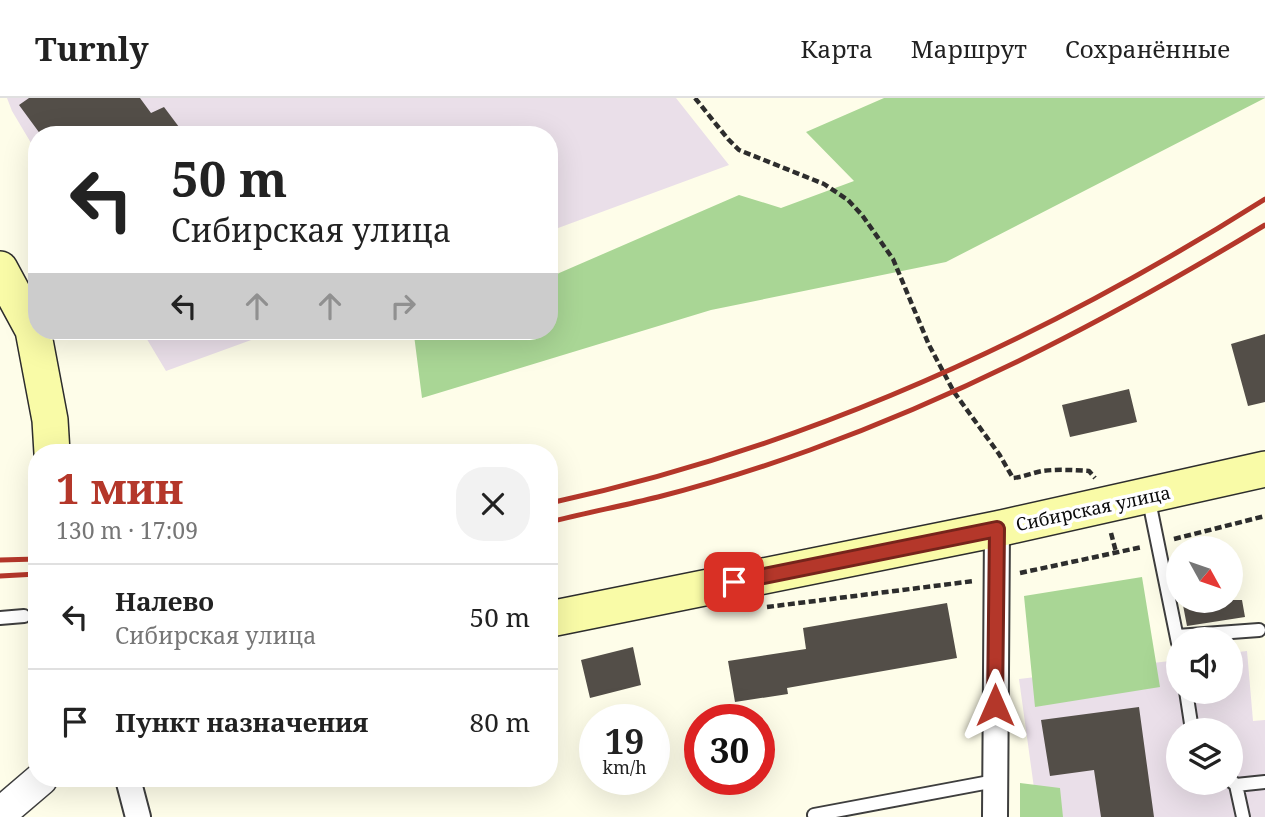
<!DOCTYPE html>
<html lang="ru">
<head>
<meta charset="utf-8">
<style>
	:root { --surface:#fff; --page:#f2f2f2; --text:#222; --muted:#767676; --line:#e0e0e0; --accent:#b4372a }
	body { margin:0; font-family:"Noto Serif",serif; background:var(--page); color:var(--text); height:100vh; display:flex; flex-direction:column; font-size:26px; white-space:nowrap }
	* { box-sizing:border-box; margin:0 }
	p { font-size:23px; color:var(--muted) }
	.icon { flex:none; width:38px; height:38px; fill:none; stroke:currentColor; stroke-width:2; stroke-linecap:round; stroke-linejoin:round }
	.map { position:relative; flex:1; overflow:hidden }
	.panel { position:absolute; left:28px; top:346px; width:530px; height:343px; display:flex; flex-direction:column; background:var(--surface); border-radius:28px; box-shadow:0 7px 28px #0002 }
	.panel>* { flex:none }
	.guide { position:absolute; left:28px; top:28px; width:530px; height:214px; border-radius:28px; box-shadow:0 7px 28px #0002; background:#fff; color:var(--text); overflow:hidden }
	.needle { width:46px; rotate:130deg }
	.buttons { position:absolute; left:1166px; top:438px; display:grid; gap:14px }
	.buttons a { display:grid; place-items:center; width:77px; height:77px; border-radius:50%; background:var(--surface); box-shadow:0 7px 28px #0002; font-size:35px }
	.speed { position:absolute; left:579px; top:606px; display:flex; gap:14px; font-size:35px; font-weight:700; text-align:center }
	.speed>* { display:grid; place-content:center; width:91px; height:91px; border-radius:50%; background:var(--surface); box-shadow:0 7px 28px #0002; line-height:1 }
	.speed small { font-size:18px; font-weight:400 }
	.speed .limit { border:10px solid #d22; background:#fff; color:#111 }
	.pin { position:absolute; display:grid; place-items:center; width:60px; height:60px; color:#fff; margin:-30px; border-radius:14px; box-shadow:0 4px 10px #0006 }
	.me { position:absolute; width:77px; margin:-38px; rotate:0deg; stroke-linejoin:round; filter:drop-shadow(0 0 5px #0008) }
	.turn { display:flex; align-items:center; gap:24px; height:147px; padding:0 28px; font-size:32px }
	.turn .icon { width:91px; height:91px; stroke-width:2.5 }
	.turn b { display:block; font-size:49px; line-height:60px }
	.lanes { display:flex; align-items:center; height:66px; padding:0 28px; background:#0003; justify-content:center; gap:35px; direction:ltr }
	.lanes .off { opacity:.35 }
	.round { display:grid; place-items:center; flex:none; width:74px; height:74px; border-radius:28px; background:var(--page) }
	.head { display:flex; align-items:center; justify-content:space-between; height:119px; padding:0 28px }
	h1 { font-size:42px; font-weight:700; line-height:52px; color:var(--accent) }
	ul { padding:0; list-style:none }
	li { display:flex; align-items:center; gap:21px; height:105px; padding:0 28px; border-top:2px solid var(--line) }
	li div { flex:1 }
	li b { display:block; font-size:26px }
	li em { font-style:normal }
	header { display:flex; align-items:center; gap:42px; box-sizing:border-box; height:98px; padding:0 35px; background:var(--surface); border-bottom:2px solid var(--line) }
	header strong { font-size:33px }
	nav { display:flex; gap:38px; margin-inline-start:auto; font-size:24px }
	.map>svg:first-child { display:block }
	.industrial { fill:#eadfe9; fill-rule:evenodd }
	.forest { fill:#a9d695 }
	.building { fill:#534e48 }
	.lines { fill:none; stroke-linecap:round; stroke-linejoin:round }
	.service-casing { stroke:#3e3e3e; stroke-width:16 }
	.minor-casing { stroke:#3e3e3e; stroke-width:28 }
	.tertiary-casing { stroke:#3e3e3e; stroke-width:35 }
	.secondary-casing { stroke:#2d2d2d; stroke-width:38 }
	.path { stroke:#2d2d2d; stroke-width:4.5; stroke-dasharray:7 3.5; stroke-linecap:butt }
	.service { stroke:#fff; stroke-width:12 }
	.minor { stroke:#fff; stroke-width:24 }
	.tertiary { stroke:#fff; stroke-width:32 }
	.secondary { stroke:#f9fba7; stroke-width:35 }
	.rail { stroke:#b4372a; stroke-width:5 }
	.route-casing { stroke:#75241b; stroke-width:18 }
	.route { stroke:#b4372a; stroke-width:12 }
	.labels { text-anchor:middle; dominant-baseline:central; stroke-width:7; stroke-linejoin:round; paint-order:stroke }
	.street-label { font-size:18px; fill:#0b0b0b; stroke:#fff }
</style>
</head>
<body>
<header>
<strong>Turnly</strong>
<nav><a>Карта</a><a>Маршрут</a><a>Сохранённые</a></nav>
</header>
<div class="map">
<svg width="1265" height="719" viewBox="0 0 1265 719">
	<rect width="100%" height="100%" fill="#fefde9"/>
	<path class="industrial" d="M7,0H676L729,67L550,133V37H37V55L12,13Z
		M142,233H276L166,273Z
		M1247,553L1253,623L1265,622V719H1038L1019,581L1178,562V593H1230V555ZM1178,632H1230V684H1178Z"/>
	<path class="forest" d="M884,0H1265L946,164L711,212L422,300L414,237L424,233H550V179L739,97L781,110L854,83L806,34Z
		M1142,479L1160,589L1035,609L1024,498Z
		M1020,685L1060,690L1063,719H1020Z"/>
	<path class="building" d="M29,0H140L151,15L164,9L185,37H41L19,7Z
		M1265,236V304L1248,308L1231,246Z
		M1129,291L1137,324L1070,339L1062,307Z
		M1182,502H1242L1245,519L1187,528Z
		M947,505L957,560L787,590L788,596L735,604L728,563L806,551L803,530Z
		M633,549L641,587L590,600L581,562Z
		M1139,609L1154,719H1101L1094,672L1050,678L1041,622Z"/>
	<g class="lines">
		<defs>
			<path id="service" d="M1148,398L1178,545
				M0,520L24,518
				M1177,538L1259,532
				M1186,593L1192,632
				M1230,682L1236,687L1243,719
				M1236,687L1265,684
				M814,717L995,683"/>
			<path id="minor" d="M128,681L138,719
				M995,719L997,431"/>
			<path id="tertiary" d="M0,716L41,681"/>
			<path id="secondary" d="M0,171L33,232L50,322L52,355
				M550,521L997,431L1265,371"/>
		</defs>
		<use href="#service" class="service-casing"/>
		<use href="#minor" class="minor-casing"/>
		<use href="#tertiary" class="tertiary-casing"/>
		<use href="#secondary" class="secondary-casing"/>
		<path class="path" d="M695,0L728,41L739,52L824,86L848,102L862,117L893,161L929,247L954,294L999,356L1013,380C1023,379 1032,375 1042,373C1057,371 1073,372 1089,373L1095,380
			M1111,435L1116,454
			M1174,441L1265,418
			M1020,475L1142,449
			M767,509L974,483"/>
		<use href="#service" class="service"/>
		<use href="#minor" class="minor"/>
		<use href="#tertiary" class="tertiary"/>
		<use href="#secondary" class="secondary"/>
		<path class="rail" d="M550,405C806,350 1044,241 1265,101
			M550,424C585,415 622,408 658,399C709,386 760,370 810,352C972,293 1118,216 1265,127
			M0,462L37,461
			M0,478L37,476"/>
	</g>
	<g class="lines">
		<defs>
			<path id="route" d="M734,484L997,431L995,607"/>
		</defs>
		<use href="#route" class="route-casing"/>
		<use href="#route" class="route"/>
	</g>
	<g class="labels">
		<g class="street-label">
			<text transform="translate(1093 410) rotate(-12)">Сибирская улица</text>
		</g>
	</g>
</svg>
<div class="buttons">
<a><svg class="needle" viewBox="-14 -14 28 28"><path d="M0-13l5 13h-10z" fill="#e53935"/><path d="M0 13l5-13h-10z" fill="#767676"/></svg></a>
<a><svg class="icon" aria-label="sound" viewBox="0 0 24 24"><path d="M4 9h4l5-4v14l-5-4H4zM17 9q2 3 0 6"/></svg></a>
<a><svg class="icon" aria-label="layers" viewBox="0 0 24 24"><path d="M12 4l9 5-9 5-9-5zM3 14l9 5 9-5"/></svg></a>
</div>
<div class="speed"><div>19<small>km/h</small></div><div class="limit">30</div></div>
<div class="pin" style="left:734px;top:484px;background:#d93025"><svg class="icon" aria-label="arrive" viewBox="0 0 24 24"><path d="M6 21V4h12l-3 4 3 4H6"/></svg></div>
<svg class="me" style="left:995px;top:607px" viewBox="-20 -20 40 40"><path d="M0-17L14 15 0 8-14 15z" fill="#b4372a" stroke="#fff" stroke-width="4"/></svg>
<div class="guide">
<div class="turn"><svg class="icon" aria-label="left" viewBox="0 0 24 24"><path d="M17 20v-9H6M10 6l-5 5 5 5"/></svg><div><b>50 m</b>Сибирская улица</div></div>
<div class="lanes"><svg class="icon" aria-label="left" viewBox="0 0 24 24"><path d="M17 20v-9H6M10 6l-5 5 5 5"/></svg><svg class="icon off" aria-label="ahead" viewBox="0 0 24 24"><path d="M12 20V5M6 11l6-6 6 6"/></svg><svg class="icon off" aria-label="ahead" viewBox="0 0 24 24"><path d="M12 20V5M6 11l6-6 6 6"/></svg><svg class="icon off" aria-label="right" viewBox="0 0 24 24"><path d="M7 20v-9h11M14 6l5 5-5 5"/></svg></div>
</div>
<section class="panel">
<div class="head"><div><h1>1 мин</h1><p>130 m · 17:09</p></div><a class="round"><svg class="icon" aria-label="close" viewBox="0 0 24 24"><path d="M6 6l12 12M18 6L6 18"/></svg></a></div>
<ul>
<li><svg class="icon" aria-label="left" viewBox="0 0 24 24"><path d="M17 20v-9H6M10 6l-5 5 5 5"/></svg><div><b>Налево</b><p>Сибирская улица</p></div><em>50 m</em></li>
<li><svg class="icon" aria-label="arrive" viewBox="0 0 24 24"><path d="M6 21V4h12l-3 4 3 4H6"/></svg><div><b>Пункт назначения</b></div><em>80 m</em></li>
</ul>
</section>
</div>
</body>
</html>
